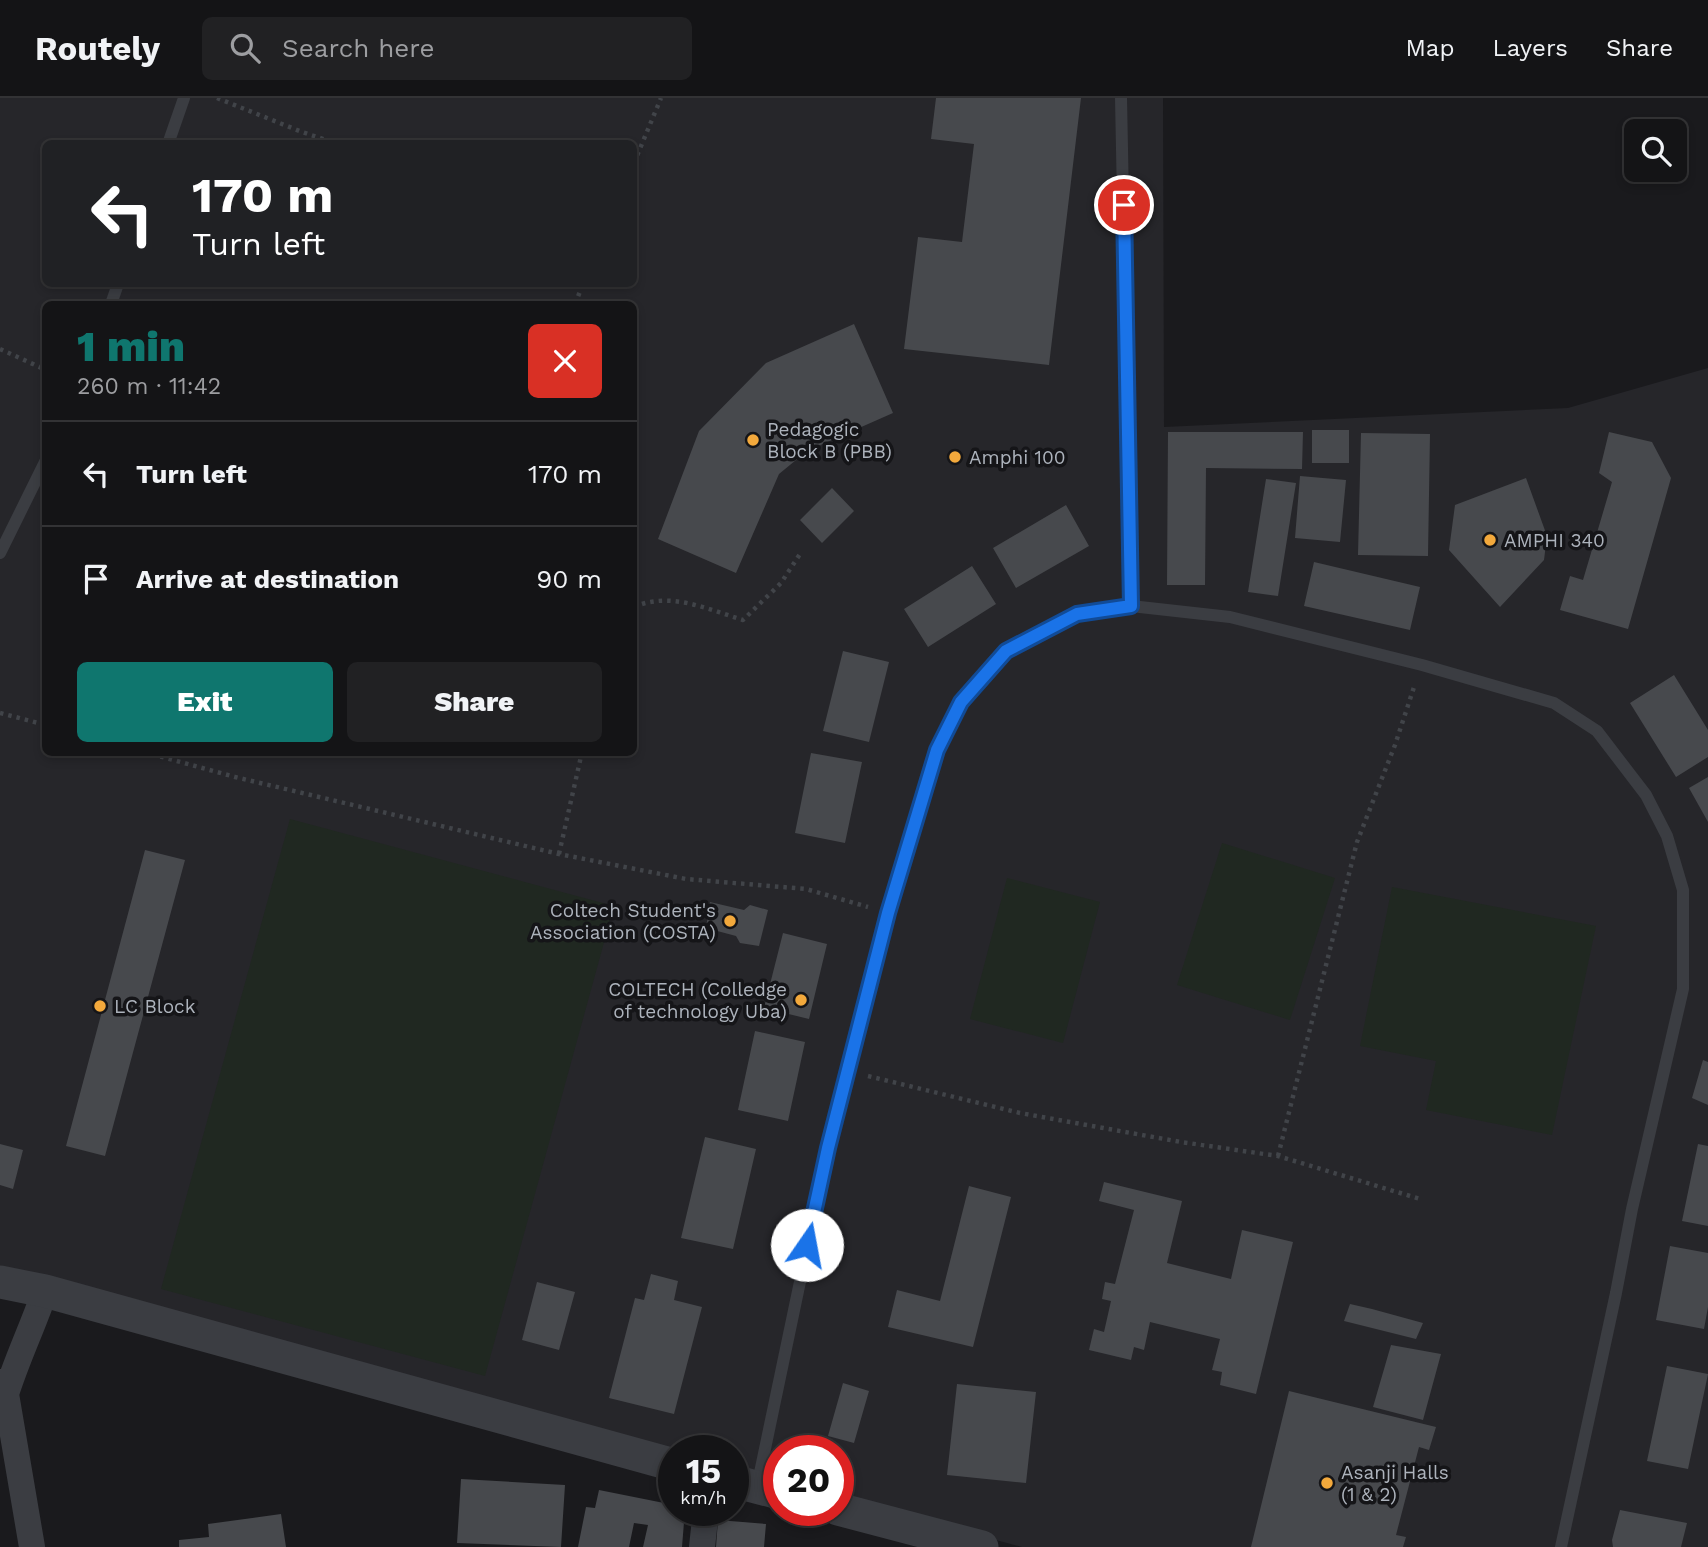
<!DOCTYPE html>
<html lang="en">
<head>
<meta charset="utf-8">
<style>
	:root { --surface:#141416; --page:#212123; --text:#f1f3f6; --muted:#9d9ea1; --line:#333335; --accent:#0f766e }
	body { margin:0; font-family:"Work Sans",sans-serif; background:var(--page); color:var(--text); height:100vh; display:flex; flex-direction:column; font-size:26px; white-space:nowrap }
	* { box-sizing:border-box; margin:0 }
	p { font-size:23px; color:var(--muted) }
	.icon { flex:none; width:38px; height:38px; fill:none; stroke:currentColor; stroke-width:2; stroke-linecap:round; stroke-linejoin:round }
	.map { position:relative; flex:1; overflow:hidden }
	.drawer { position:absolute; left:42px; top:203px; width:595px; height:455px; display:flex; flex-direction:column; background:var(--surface); border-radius:10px; box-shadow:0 4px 10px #0003,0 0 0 2px var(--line) }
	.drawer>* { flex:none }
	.banner { position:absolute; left:42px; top:42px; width:595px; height:147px; border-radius:10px; box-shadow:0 4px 10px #0003,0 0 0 2px var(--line); background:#202124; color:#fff; overflow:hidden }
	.buttons { position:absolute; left:1624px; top:21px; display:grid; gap:14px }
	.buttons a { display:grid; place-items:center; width:63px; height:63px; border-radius:10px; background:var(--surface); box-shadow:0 4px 10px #0003,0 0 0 2px var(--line); font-size:35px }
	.speed { position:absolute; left:658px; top:1337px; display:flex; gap:14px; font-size:35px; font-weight:700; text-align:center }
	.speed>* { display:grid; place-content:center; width:91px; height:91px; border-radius:50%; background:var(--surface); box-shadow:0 4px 10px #0003,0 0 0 2px var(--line); line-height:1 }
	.speed small { font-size:18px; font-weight:400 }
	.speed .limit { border:10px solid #d22; background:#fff; color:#111 }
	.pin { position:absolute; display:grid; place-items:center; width:60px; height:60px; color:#fff; margin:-30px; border:4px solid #fff; border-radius:50%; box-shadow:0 2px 7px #0007 }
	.me { position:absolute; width:77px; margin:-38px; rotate:12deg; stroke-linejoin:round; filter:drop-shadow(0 0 5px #0008) }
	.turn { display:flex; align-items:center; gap:24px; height:147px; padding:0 35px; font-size:32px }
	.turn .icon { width:91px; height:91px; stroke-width:2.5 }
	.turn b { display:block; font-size:49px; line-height:60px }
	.round { display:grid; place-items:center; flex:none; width:74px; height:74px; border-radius:10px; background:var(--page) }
	.summary { display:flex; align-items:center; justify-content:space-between; height:119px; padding:0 35px }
	h1 { font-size:42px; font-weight:800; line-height:52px; color:var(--accent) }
	.action { display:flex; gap:14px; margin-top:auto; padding:14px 35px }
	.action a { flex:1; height:80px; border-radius:10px; background:var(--accent); color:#fff; font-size:28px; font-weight:800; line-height:80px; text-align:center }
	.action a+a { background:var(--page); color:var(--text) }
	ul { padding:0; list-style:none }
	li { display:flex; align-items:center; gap:21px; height:105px; padding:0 35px; border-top:2px solid var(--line) }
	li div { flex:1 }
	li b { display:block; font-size:26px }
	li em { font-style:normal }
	header { display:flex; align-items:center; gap:42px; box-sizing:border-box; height:98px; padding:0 35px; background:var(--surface); border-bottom:2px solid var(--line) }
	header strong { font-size:33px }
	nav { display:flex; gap:38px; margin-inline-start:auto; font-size:24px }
	.search { width:490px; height:63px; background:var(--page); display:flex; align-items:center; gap:18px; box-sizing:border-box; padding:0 24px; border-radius:10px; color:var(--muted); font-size:26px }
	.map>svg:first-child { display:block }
	.built { fill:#26262a; fill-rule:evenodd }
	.green { fill:#202821 }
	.building { fill:#47494d }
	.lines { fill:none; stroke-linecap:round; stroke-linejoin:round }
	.path { stroke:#414449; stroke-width:4.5; stroke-dasharray:3.5 5; stroke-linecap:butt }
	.service { stroke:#3b3d42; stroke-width:12 }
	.minor { stroke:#3b3d42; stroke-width:26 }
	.tertiary { stroke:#3b3d42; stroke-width:33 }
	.route-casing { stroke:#114b97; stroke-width:18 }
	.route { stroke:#1a73e8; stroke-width:12 }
	.poi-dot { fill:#f3a93c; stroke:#151518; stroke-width:2.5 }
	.labels { text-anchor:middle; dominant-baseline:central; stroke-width:7; stroke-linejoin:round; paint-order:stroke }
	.poi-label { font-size:19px; fill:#adb3bc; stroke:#151518; text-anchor:start }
</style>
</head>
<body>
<header>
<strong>Routely</strong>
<div class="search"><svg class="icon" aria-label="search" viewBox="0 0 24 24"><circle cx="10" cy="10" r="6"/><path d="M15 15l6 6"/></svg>Search here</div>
<nav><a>Map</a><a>Layers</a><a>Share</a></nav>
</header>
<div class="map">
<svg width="1708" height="1449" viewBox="0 0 1708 1449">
	<rect width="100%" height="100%" fill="#1a1a1d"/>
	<path class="built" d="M0,0H1163L1164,329L1568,310L1708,270V1449H1022L838,1399V1353H779V1383L733,1371V1353H674L0,1181ZM46,46H634V186H46ZM46,206H634V654H46Z"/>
	<path class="green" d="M290,721L614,808L485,1278L161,1191Z
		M1222,745L1335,780L1290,922L1177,887Z
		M1007,780L1100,804L1063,945L970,921Z
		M1392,789L1596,828L1552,1037L1426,1012L1436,963L1360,948Z"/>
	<path class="building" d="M936,0H1081L1049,267L904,251L918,139L962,144L974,46L931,41Z
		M854,226L893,315L807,353L779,376L736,475L658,441L699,333L766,265Z
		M1312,332H1349V365H1312Z
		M1168,334H1303L1302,371L1206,370L1205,487H1167Z
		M1609,334L1652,344L1671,380L1628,531L1560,512L1570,478L1583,482L1612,384L1599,375Z
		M1361,335L1430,336L1428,458L1358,457Z
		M1300,378L1346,382L1340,444L1295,440Z
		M1526,380L1547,438L1544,462L1500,509L1449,452L1455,407Z
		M1266,381L1296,385L1278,498L1248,494Z
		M832,390L854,413L822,445L800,422Z
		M1066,407L1089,448L1016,490L993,450Z
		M1314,464L1420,489L1410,532L1304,508Z
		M972,468L996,506L928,549L904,511Z
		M843,553L889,564L869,644L823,633Z
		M1674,577L1708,632V659L1676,679L1630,605Z
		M811,655L862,664L845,745L795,735Z
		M1708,679V724L1689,690Z
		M145,752L185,762L105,1058L66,1048Z
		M710,804L744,812L750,807L768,812L759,848L740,845L736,838L706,830Z
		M783,835L827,846L809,921L764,910Z
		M755,933L805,944L788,1023L738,1012Z
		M1703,962L1708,964V1007L1692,1000Z
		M705,1039L756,1051L733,1151L681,1140Z
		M0,1046L23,1052L13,1091L0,1087Z
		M1698,1046L1708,1048V1128L1682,1123Z
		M1104,1084L1182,1103L1167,1165L1231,1181L1242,1132L1293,1144L1256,1296L1220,1287L1222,1274L1212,1272L1220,1241L1150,1224L1144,1252L1134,1249L1131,1262L1089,1252L1094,1231L1104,1234L1111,1203L1102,1201L1105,1184L1115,1186L1134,1112L1099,1103Z
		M969,1088L1011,1099L973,1249L888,1229L897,1192L940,1203Z
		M1670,1148L1708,1155V1209L1704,1231L1656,1222Z
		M651,1176L678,1183L674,1202L702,1209L674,1316L609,1300L635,1200L644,1202Z
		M537,1184L575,1194L559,1252L522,1242Z
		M1350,1206L1372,1211L1423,1225L1416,1241L1344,1223Z
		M1391,1247L1441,1256L1423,1322L1373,1309Z
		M1667,1268L1708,1276L1688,1371L1647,1363Z
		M843,1285L869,1293L854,1345L828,1338Z
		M957,1286L1036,1294L1026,1385L947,1377Z
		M1289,1293L1436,1329L1429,1352L1419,1349L1396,1437L1406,1439L1403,1449H1251Z
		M461,1381L565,1387L561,1449L457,1445Z
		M599,1392L674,1407V1412H685L682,1449H643L648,1427L634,1425L629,1449H578L586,1409L595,1410Z
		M1620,1412L1687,1425L1681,1449H1613L1612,1442Z
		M281,1416L286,1449H179V1442L209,1439L208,1426Z
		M718,1422L766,1426L764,1449H716Z"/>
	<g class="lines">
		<path class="path" d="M217,0L302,34L338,46
			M634,65L661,0
			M575,206L583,186
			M0,251L46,272
			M634,509C670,493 707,511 743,522L781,485L800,456
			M0,615L46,627
			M144,654L235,679L559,756L686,781L806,791L868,809
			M559,756L582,654
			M868,978L1020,1015L1181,1044L1278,1058L1420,1101
			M1278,1058L1357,744L1395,647L1415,586"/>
		<path class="service" d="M1121,0L1131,508
			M168,46L184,0
			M111,206L118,186
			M0,455L46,362
			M757,1389L828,1050L888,815L937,652L961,604L1006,553L1077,516L1131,508L1230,519L1422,567L1554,605L1597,633L1646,697L1667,738L1683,792V891L1632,1111L1616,1195L1561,1449"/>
		<path class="minor" d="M0,1284L6,1296L32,1449
			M6,1296C17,1261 33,1228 45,1193
			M702,1449L706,1412"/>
		<path class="tertiary" d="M0,1184L45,1193L674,1367
			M733,1383L779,1395
			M838,1411L982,1449"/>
	</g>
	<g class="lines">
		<defs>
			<path id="route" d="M807,1147L828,1050L888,815L937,652L961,604L1006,553L1077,516L1131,508L1124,107"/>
		</defs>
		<use href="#route" class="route-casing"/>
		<use href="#route" class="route"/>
	</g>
	<g class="poi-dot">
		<circle cx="753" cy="342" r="7"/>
		<circle cx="955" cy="359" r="7"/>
		<circle cx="1490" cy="442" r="7"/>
		<circle cx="730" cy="823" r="7"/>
		<circle cx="801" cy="902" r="7"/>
		<circle cx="100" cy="908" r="7"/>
		<circle cx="1327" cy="1385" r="7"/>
	</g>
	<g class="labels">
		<g class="poi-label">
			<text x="767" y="331">Pedagogic<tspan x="767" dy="22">Block B (PBB)</tspan></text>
			<text x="969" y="359">Amphi 100</text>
			<text x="1504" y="442">AMPHI 340</text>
			<text x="716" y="812" text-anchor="end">Coltech Student's<tspan x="716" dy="22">Association (COSTA)</tspan></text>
			<text x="787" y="891" text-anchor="end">COLTECH (Colledge<tspan x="787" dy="22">of technology Uba)</tspan></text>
			<text x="114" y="908">LC Block</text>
			<text x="1341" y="1374">Asanji Halls<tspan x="1341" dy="22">(1 &amp; 2)</tspan></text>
		</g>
	</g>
</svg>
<div class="buttons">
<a><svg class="icon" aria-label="search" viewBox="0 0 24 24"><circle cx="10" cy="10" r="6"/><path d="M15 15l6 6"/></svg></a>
</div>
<div class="speed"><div>15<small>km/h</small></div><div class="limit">20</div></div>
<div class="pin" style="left:1124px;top:107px;background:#d93025"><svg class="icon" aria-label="arrive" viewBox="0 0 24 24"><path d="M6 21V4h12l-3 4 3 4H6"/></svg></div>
<svg class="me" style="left:807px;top:1147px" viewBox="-20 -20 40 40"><circle r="19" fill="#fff"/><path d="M0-13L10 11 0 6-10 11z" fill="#1a73e8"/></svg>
<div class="banner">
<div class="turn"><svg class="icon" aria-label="left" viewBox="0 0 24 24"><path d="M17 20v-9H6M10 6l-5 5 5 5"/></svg><div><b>170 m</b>Turn left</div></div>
</div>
<section class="drawer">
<div class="summary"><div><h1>1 min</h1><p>260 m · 11:42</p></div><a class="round" style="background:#d93025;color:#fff"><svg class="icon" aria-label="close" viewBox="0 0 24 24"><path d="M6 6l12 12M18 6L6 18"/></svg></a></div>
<ul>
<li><svg class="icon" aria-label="left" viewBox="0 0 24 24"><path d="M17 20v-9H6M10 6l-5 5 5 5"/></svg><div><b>Turn left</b></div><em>170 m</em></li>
<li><svg class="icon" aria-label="arrive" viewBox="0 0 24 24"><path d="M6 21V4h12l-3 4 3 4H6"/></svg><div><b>Arrive at destination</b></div><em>90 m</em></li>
</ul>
<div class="action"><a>Exit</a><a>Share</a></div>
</section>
</div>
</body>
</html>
